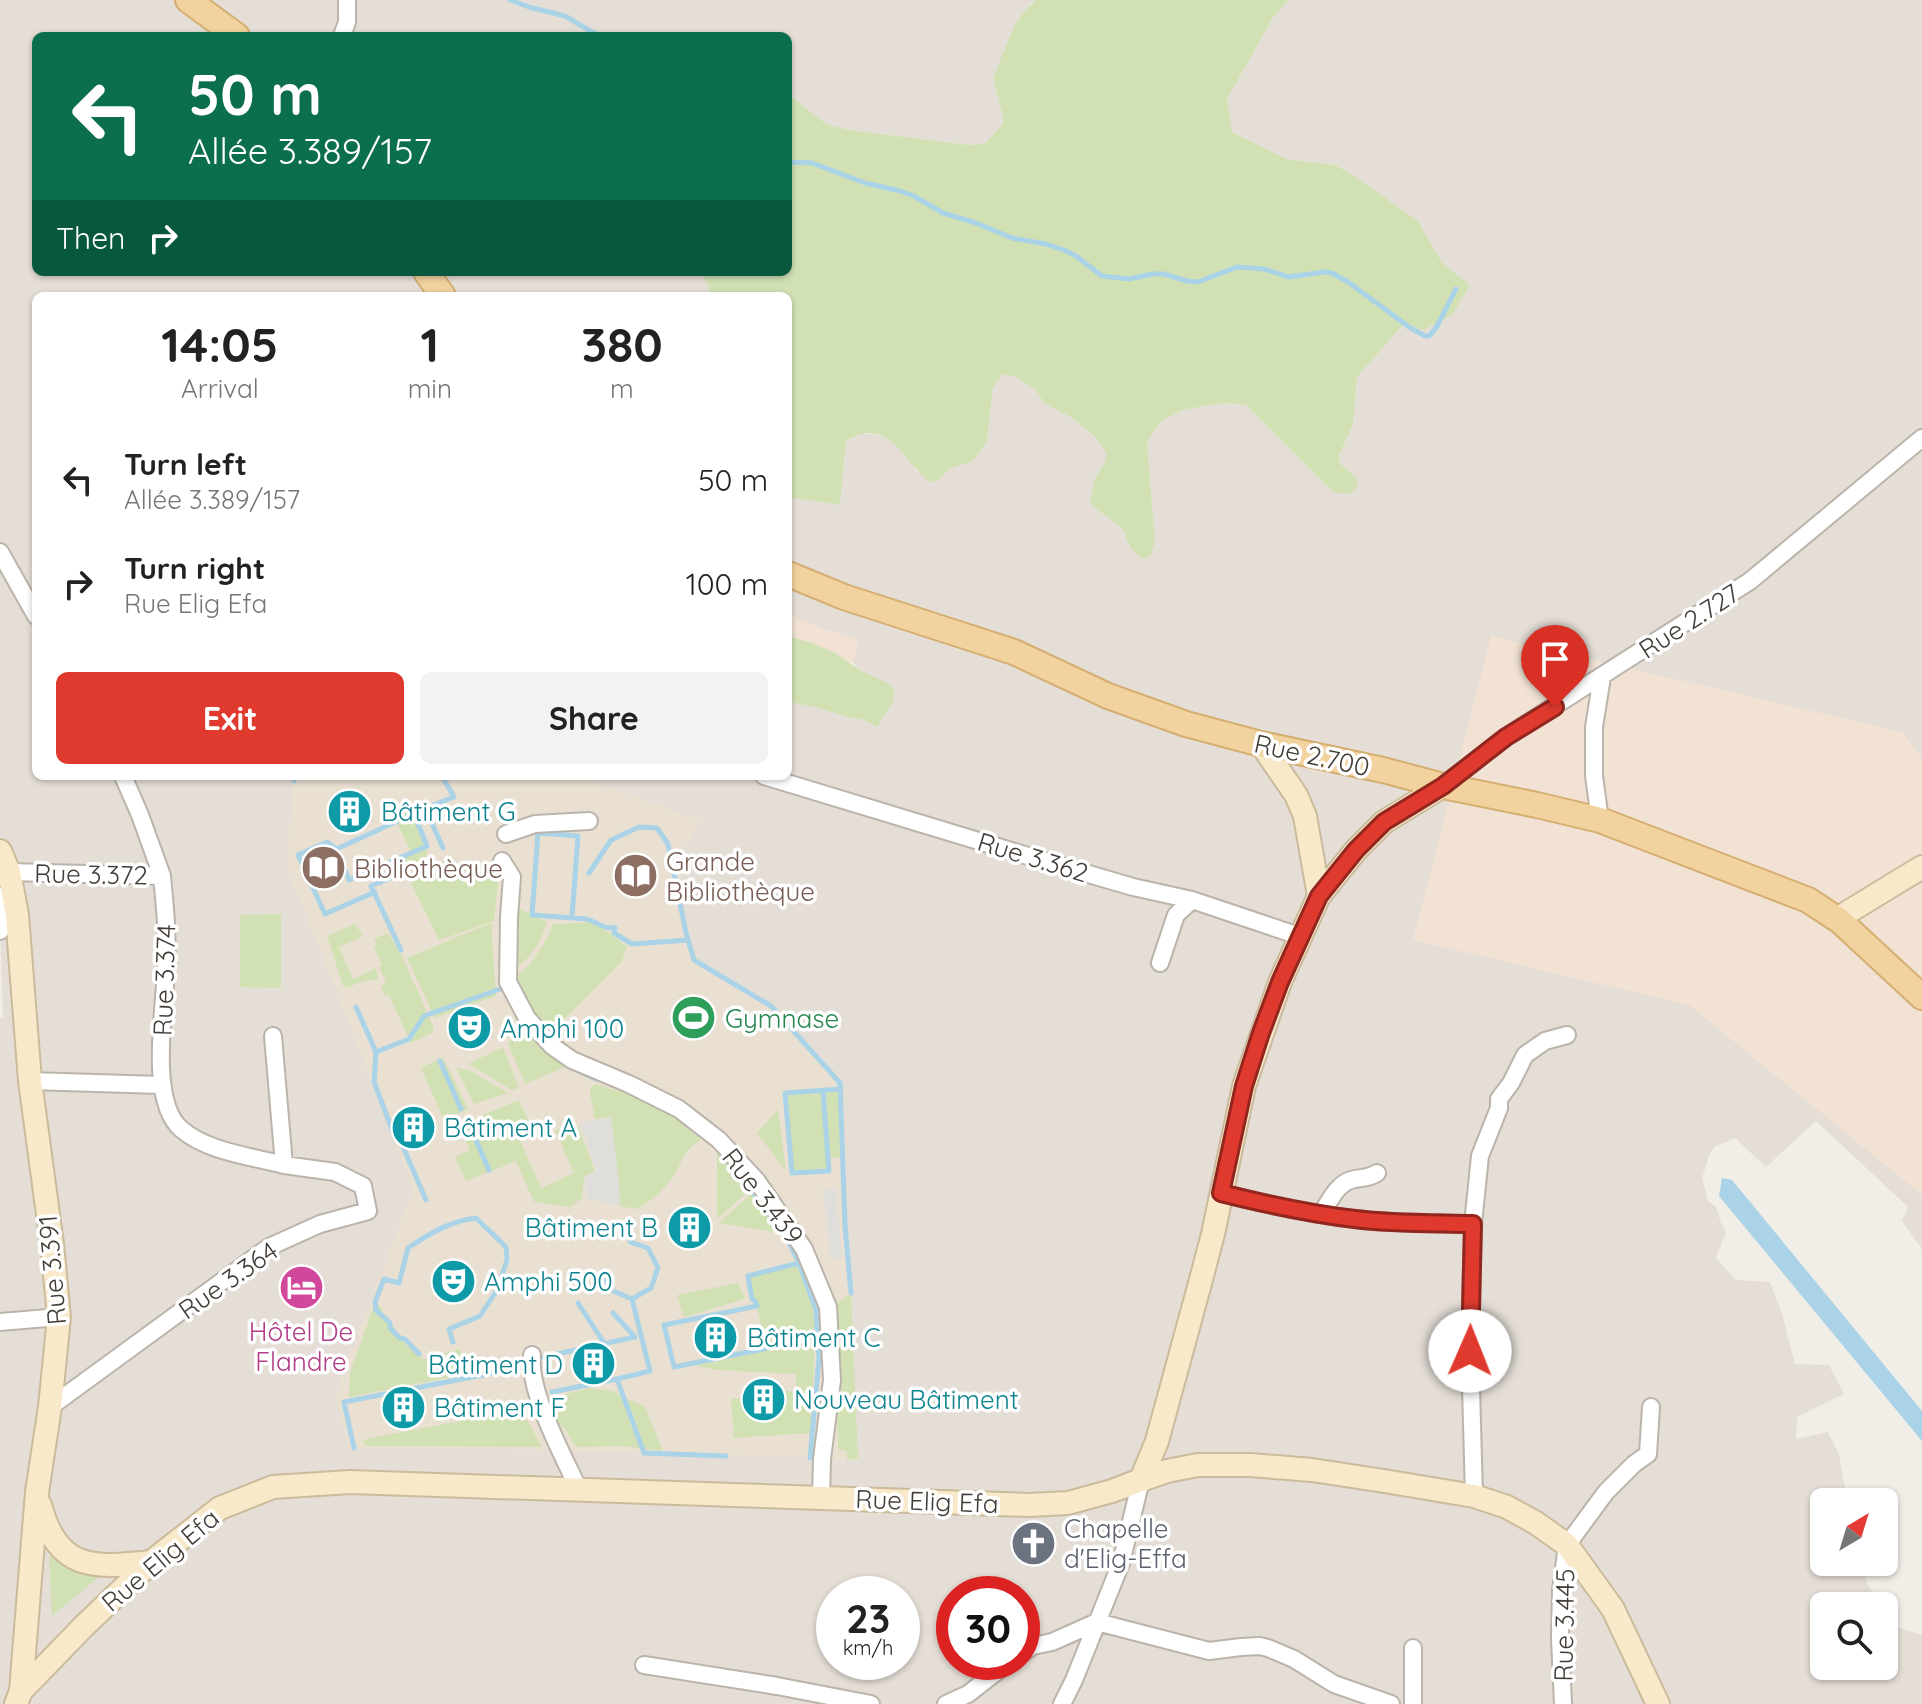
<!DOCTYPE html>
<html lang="en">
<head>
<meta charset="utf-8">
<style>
	:root { --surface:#fff; --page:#f2f2f2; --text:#222; --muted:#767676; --accent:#e03a2f }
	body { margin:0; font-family:Quicksand,sans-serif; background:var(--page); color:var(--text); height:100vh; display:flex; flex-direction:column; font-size:30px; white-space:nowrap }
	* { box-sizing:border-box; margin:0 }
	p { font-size:26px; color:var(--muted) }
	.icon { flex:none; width:44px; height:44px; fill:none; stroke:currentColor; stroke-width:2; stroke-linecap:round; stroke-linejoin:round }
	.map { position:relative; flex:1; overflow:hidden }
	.side { position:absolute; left:32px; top:292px; width:760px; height:488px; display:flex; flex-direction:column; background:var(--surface); border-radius:12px; box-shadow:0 2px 6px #0004 }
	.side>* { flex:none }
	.top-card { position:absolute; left:32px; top:32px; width:760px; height:244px; border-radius:12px; box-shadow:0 2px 6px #0004; background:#0b6e4f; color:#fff; overflow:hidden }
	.needle { width:52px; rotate:38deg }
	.fabs { position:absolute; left:1810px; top:1488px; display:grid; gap:16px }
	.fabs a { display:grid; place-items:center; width:88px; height:88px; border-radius:12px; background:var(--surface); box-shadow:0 2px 6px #0004; font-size:40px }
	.speed { position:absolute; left:816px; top:1576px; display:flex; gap:16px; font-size:40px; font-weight:700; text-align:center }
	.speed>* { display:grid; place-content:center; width:104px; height:104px; border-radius:50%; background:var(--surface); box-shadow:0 2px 6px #0004; line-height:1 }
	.speed small { font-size:20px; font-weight:400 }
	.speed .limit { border:12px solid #d22; background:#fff; color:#111 }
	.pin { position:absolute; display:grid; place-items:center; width:68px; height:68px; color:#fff; margin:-82px -34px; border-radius:50% 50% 50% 0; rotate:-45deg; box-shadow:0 0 8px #0007 }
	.pin .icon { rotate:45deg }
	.me { position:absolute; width:88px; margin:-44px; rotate:1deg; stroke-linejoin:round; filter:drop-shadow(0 0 6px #0008) }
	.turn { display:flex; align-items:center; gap:28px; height:168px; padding:0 24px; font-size:36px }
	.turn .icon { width:104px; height:104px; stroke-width:2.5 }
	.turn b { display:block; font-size:56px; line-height:68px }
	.then { display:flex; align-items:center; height:76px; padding:0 24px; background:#0003; gap:16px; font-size:30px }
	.eta { display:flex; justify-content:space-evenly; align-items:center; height:136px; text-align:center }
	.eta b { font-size:48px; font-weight:700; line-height:56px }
	.primary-button { display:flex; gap:16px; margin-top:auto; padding:16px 24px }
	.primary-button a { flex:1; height:92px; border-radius:12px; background:var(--accent); color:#fff; font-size:32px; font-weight:700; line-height:92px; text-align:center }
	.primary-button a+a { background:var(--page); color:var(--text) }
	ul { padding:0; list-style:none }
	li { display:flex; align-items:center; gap:24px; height:104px; padding:0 24px }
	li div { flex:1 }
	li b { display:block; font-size:30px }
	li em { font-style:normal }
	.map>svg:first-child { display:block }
	.residential { fill:#e4ded6; fill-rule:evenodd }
	.commercial { fill:#f1e2d4 }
	.education { fill:#e9e0d2 }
	.green { fill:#d1e1b4 }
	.parking { fill:#e0dedb }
	.water { fill:#aad3e7 }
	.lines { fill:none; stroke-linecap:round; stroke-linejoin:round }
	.stream { stroke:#aad3e7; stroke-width:5 }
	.street-casing { stroke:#bbb4ab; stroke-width:20 }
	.secondary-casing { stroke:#cbbb9c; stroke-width:26 }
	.primary-casing { stroke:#d5ae71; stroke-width:28 }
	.street { stroke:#fff; stroke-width:16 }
	.secondary { stroke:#f8e9ca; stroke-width:22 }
	.primary { stroke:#f2d39f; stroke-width:24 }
	.route-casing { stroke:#92261f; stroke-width:20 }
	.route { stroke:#e03a2f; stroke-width:14 }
	.labels { text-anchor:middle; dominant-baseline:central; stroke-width:7; stroke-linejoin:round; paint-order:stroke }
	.street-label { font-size:26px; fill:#433d37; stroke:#fff }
	.culture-label { font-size:26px; fill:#0d838f; stroke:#fff; text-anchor:start }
	.education-label { font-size:26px; fill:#785e54; stroke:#fff; text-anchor:start }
	.leisure-label { font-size:26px; fill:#27864d; stroke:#fff; text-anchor:start }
	.hotel-label { font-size:26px; fill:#b23c85; stroke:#fff }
	.worship-label { font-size:26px; fill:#5b616d; stroke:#fff; text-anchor:start }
</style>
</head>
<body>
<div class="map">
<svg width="1922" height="1704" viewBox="0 0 1922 1704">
	<rect width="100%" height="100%" fill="#f1ede7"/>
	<path class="residential" d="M0,0H1036L1030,4L993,78L1003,117L1002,125L985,143L969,145L849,130L826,124L788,94V36H36V272H702L712,296H36V776H788V702L815,707L847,717L861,719L877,727L888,683L862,671L853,663L812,643L788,636V497L840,504L846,441L860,433L875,434L890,440L912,462L917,472L938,481L948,469L973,461L987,441L993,387L1003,373L1016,377L1036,390L1044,403L1072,418L1097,439L1106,452V460L1094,480L1090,504L1122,528L1131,549L1155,541L1147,442L1161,421L1182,410L1223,403L1246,405L1333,492L1357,480L1340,463L1339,455L1353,425L1357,377L1401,327L1408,324L1442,263L1418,221L1350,173L1335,165L1287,159L1232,132L1227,99L1274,16L1289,0H1922V1249L1902,1221L1908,1207L1816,1121L1766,1167L1735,1138L1714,1147L1709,1156L1702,1178L1708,1201L1716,1207L1721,1223L1726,1232L1716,1258L1736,1280L1770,1282L1783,1317L1795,1364L1829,1365L1844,1394L1797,1417L1796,1439L1828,1432L1839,1455L1844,1483L1851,1502H1824V1562H1869L1871,1567L1865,1579L1877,1600L1876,1606H1824V1666H1884V1633L1894,1626L1922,1635V1704H0V1018L3,1017L0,933ZM834,1594H902V1662H834ZM954,1594H1022V1662H954Z"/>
	<path class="commercial" d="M788,614L826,630L856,638L858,644L853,663L812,643L788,636Z
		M1491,636L1902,732L1922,758V1195L1689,1005L1413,940Z"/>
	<path class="education" d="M294,776H579L702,821L676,859L680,901L694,960L771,1006L840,1083L845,1186L843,1223L851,1293L858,1459L846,1461L810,1458L544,1450L348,1448L336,1394L413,1189L324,960L286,866Z"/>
	<path class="green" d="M1036,0H1289L1274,16L1227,99L1232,132L1287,159L1335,165L1350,173L1418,221L1442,263L1470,285L1452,315L1423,330L1408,324L1401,327L1357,377L1353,425L1339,455L1340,463L1358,480L1356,488L1349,494L1333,492L1246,405L1223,403L1182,410L1161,421L1147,442L1155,541L1150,556L1143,559L1131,549L1122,528L1090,504L1094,480L1106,460V452L1094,436L1072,418L1044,403L1036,390L1016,377L1003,374L993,387L987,441L973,461L949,469L938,481L930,482C903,462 888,414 846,441L840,505L788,497V296H712L702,272H788V94L826,124L849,130L969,145L985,143L1002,125L1003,117L993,78L1014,26L1025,11Z
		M788,636L812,643L835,653L862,671L888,683L894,690L893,702L877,727L861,719L847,717L815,707L788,702Z
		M412,810L427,846L426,862L399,874L392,861L411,853L395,818Z
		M450,859L464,880L499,875L494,921L439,940L408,877Z
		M518,908L547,922C541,940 533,958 515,967V934Z
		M281,914V988L240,987V915Z
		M594,922L627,946L622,961L549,1034C537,1020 515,995 515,976C534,965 545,943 553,924Z
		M491,923L496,996L435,1018L407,958Z
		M355,924L363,936L339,947L353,979L376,968L378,980H367L346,988L343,986L327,936Z
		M388,933L400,952L434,1028L432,1033L411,1043L389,995L385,996L381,987L386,982L379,967L382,965L374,947L377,945L374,939Z
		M525,1026L567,1066L525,1084L508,1043Z
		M503,1047L519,1088L512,1090L468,1064Z
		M443,1057L468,1109L444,1120L421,1068Z
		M456,1068L469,1070L508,1093L474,1104Z
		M596,1084L635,1096L671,1114L701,1140C684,1150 684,1159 674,1175C665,1189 652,1201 637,1209L620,1206L611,1117L594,1119C596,1108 587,1097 591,1087Z
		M823,1090L829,1153L826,1092L840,1091L844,1157L829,1158V1171L792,1173L785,1093Z
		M519,1100L533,1132L519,1139L541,1188L574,1173L555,1130L578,1126L595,1171L584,1177L582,1198L571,1207L534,1202L516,1161L466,1181L455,1157L470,1150L464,1136L456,1138L452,1128Z
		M778,1110L786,1171L757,1133Z
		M717,1152L750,1190L717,1219Z
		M752,1193L781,1233L719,1223Z
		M799,1263L807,1284L817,1330L807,1332L800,1338V1340L767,1348L755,1301L752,1299L748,1277L791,1267Z
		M738,1283L745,1299L684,1317L677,1295Z
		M851,1293L858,1458L847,1460V1451L838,1450L835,1305Z
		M375,1302L383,1309L381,1316L395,1328V1334L405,1344H410L424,1359L460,1349L467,1374L349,1397L350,1373Z
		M815,1339L811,1433L733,1438C735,1423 731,1414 731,1398L784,1400V1391H796V1374L716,1370L696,1366Z
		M588,1388L612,1391L645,1407L663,1451L623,1446L576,1447L564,1427L556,1424L547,1415L548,1399Z
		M521,1409L542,1447L366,1446L362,1440Z
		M49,1556L98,1578L52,1616Z"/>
	<path class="parking" d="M611,1117L619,1183L620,1206L586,1198L585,1178L597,1171L580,1123Z
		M836,1188L842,1259H831L823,1189Z"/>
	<path class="water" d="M1722,1178L1732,1180L1922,1411V1441L1719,1196Z"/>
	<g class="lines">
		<path class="stream" d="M510,0L529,7L565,16L599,36
			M788,162L812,163L865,183L900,191L914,196L943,213L976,223L1012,238L1046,244L1064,250L1076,256L1102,276L1129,279L1152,274H1164L1187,281L1198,282L1237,267L1264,269L1289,277L1324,272L1332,273L1348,282L1409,327L1425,336H1429L1436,328L1456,289
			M294,781V776
			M424,806L443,848
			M336,849L349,880L427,846L414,814
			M483,866L501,871L503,874
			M589,873L611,840L639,827L657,828L668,844L686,933L694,960L771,1006L840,1083L845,1226L851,1293
			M375,892L325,914L298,855L327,842L336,849C375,832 414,812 454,797L442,776
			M572,917L578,836L538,833L532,915L587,919L605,927L615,928L614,933L632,944L688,940
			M401,950L371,886L400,874L402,857
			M356,1007L376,1052L374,1082L395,1137L401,1142L426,1200
			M376,1052L409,1039L424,1016L503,988
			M440,1061L461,1109
			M576,1070L596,1079
			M823,1091L829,1171L792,1173L785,1093L841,1089
			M468,1122L489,1170
			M720,1152L752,1191L785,1235L799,1263L816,1310L819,1358L810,1458
			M799,1263L748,1276L752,1299L755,1301L757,1306L664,1325L674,1367L818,1338
			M602,1271L611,1290L632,1299L651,1288L658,1268L648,1248L630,1242
			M632,1299L650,1371L617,1379L644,1453L726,1456
			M578,1303L604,1343
			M419,1354L405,1339L400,1338L390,1328V1323L376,1310L375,1302L384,1279L399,1283L408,1248C429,1234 450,1221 476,1218L506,1247L507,1260L497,1290L480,1316L449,1329L453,1342
			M543,1357L635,1337L613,1313
			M552,1392L617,1379
			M354,1448L344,1402L508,1370"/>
		<defs>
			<path id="street" d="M342,36L347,22V0
				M0,552L36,616
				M764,776L1051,863L1133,887L1192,900L1302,937
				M1443,786L1506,737L1750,581L1922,438
				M1600,820L1594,776V727L1602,677
				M506,834L535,824L589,821
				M502,861L512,877L509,917L508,982L527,1018L552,1046L572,1060L629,1084L679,1109L719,1140L757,1181L804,1249L828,1307L832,1380L822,1459L821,1498
				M9,872L162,876L140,815L123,776
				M162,876C165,907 168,936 166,968C165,1008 148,1100 181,1129C208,1152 250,1156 284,1165L273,1036
				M0,896L8,922L0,931
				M1160,963L1176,915L1192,900
				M30,1081L161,1085
				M1221,1193C1265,1204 1310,1214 1355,1219C1394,1224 1434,1223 1473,1224
				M1321,1214C1329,1202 1337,1184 1351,1180C1361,1177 1368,1179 1377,1173
				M0,1322L59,1317
				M532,1355C528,1392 563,1455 579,1490
				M50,1407L269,1247L320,1224L368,1211L363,1186L335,1172L284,1165
				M1474,1496L1470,1351L1473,1224L1480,1156L1499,1108V1099L1511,1083L1525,1055L1545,1041L1567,1035
				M1413,1648V1704
				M1022,1653L1033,1646L1052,1642L1097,1622L1209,1651L1241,1647L1260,1646L1268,1648L1294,1659L1334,1684L1391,1704
				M644,1665L777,1686L871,1704
				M946,1704L968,1694L1009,1662
				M1062,1704L1074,1680L1121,1563L1141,1480
				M1563,1704L1560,1639L1561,1590L1567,1545L1606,1492L1634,1464L1648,1454L1651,1407"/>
			<path id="secondary" d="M1261,744L1296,795L1305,816L1319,896
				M0,851L9,872L17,915L30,1081L52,1244L59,1317L50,1407L37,1492L21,1691
				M1840,921L1845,914L1922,867
				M1141,1480L1167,1471L1198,1465H1250L1312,1470L1384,1481L1474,1496L1507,1507L1536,1523L1567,1545L1613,1609L1658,1704
				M40,1505C58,1571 93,1568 151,1562
				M16,1704L21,1691L84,1626L151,1562L220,1508L273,1487L350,1482L1029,1505L1068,1503L1112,1491L1141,1480L1157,1441L1199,1287L1213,1234L1244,1086L1280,982L1319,896L1356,850L1384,822L1443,786"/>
			<path id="primary" d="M188,0L237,36
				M426,272L443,296
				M788,574L844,597L1014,652L1108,696L1186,724L1261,744L1383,770L1443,786L1537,805L1600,820L1808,900L1840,921L1922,997"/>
		</defs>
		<use href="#street" class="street-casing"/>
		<use href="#secondary" class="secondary-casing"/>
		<use href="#primary" class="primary-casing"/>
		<use href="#street" class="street"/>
		<use href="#secondary" class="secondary"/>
		<use href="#primary" class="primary"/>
	</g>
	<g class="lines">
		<defs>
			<path id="route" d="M1470,1351L1473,1224C1434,1223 1394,1224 1355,1219C1311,1214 1265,1204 1221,1193L1244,1086L1261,1033L1280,982L1319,896L1356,850L1384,822L1443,786L1506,737L1555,707"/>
		</defs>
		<use href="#route" class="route-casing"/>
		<use href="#route" class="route"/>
	</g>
	<defs>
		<symbol id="building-disc" viewBox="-11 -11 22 22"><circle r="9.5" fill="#0f9aa8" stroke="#fff"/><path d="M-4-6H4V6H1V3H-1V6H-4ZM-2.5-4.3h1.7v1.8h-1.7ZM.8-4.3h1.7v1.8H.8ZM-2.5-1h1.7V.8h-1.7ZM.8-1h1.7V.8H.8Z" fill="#fff"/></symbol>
		<symbol id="library-disc" viewBox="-11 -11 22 22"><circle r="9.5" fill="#8d6e63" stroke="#fff"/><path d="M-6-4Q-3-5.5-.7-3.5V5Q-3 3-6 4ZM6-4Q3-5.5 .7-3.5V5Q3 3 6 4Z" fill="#fff"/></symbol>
		<symbol id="stadium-disc" viewBox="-11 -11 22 22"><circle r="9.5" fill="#2e9e5b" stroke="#fff"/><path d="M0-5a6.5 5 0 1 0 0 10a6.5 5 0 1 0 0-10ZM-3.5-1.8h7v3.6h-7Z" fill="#fff"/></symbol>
		<symbol id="theatre-disc" viewBox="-11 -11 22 22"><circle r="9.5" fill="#0f9aa8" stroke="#fff"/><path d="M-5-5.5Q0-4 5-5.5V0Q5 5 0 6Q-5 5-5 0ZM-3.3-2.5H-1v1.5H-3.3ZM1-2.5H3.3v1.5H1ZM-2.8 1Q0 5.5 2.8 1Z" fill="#fff"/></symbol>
		<symbol id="hotel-disc" viewBox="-11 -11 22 22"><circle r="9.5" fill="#d1479c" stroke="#fff"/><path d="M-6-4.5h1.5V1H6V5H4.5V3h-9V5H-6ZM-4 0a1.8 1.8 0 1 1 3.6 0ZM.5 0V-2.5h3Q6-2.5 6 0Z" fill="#fff"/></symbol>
		<symbol id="church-disc" viewBox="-11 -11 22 22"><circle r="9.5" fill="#6b7280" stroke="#fff"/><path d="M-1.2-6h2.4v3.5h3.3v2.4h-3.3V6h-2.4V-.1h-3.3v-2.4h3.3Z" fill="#fff"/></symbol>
	</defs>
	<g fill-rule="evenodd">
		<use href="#building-disc" x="324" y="786" width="51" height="51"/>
		<use href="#library-disc" x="298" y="842" width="51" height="51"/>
		<use href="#library-disc" x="610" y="850" width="51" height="51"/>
		<use href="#stadium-disc" x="668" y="992" width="51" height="51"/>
		<use href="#theatre-disc" x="444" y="1002" width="51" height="51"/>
		<use href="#building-disc" x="388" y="1102" width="51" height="51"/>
		<use href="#building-disc" x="664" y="1202" width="51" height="51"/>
		<use href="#theatre-disc" x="428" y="1256" width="51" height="51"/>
		<use href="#hotel-disc" x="276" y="1262" width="51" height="51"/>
		<use href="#building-disc" x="690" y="1312" width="51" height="51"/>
		<use href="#building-disc" x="568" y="1338" width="51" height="51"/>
		<use href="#building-disc" x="738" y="1374" width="51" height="51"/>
		<use href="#building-disc" x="378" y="1382" width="51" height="51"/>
		<use href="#church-disc" x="1008" y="1518" width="51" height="51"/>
	</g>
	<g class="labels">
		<g class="street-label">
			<text transform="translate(1689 621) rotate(-33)">Rue 2.727</text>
			<text transform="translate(1312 755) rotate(12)">Rue 2.700</text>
			<text transform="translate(1033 857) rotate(17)">Rue 3.362</text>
			<text transform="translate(91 874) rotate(1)">Rue 3.372</text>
			<text transform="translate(164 980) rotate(-88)">Rue 3.374</text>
			<text transform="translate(763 1196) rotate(52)">Rue 3.439</text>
			<text transform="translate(52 1270) rotate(-95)">Rue 3.391</text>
			<text transform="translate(228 1280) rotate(-35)">Rue 3.364</text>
			<text transform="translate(927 1501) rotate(2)">Rue Elig Efa</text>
			<text transform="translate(160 1560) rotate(-40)">Rue Elig Efa</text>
			<text transform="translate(1564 1625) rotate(-89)">Rue 3.445</text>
		</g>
		<g class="culture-label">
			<text x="381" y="811">Bâtiment G</text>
			<text x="500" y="1028">Amphi 100</text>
			<text x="444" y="1127">Bâtiment A</text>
			<text x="658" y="1227" text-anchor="end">Bâtiment B</text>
			<text x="484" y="1281">Amphi 500</text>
			<text x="747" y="1337">Bâtiment C</text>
			<text x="563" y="1364" text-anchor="end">Bâtiment D</text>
			<text x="794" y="1399">Nouveau Bâtiment</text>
			<text x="434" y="1407">Bâtiment F</text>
		</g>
		<g class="education-label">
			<text x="666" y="861">Grande<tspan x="666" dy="30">Bibliothèque</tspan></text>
			<text x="354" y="868">Bibliothèque</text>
		</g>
		<g class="leisure-label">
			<text x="725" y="1018">Gymnase</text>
		</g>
		<g class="hotel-label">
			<text x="301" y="1331">Hôtel De<tspan x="301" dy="30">Flandre</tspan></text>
		</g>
		<g class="worship-label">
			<text x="1064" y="1528">Chapelle<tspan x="1064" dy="30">d'Elig-Effa</tspan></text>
		</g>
	</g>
</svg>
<div class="fabs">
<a><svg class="needle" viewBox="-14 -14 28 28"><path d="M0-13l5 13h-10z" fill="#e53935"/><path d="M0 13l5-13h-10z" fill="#767676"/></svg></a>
<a><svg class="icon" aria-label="search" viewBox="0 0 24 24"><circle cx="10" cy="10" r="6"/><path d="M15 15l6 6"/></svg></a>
</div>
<div class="speed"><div>23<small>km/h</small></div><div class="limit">30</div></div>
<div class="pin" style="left:1555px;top:707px;background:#d93025"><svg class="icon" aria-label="arrive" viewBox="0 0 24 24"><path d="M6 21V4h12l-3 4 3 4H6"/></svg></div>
<svg class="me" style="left:1470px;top:1351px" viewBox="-20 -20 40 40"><circle r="19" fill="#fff"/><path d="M0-13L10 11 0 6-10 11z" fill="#e03a2f"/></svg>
<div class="top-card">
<div class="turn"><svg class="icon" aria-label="left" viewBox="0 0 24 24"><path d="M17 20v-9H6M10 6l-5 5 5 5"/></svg><div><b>50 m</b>Allée 3.389/157</div></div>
<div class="then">Then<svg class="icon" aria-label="right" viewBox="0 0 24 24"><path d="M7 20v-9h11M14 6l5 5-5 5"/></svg></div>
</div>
<section class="side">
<div class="eta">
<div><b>14:05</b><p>Arrival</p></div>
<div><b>1</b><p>min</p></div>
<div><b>380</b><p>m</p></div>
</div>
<ul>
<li><svg class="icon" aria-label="left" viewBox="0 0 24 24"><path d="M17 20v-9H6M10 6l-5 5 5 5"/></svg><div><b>Turn left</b><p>Allée 3.389/157</p></div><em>50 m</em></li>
<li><svg class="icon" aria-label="right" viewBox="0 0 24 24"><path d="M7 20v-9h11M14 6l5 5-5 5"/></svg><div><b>Turn right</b><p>Rue Elig Efa</p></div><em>100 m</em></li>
</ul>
<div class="primary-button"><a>Exit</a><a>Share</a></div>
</section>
</div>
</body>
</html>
